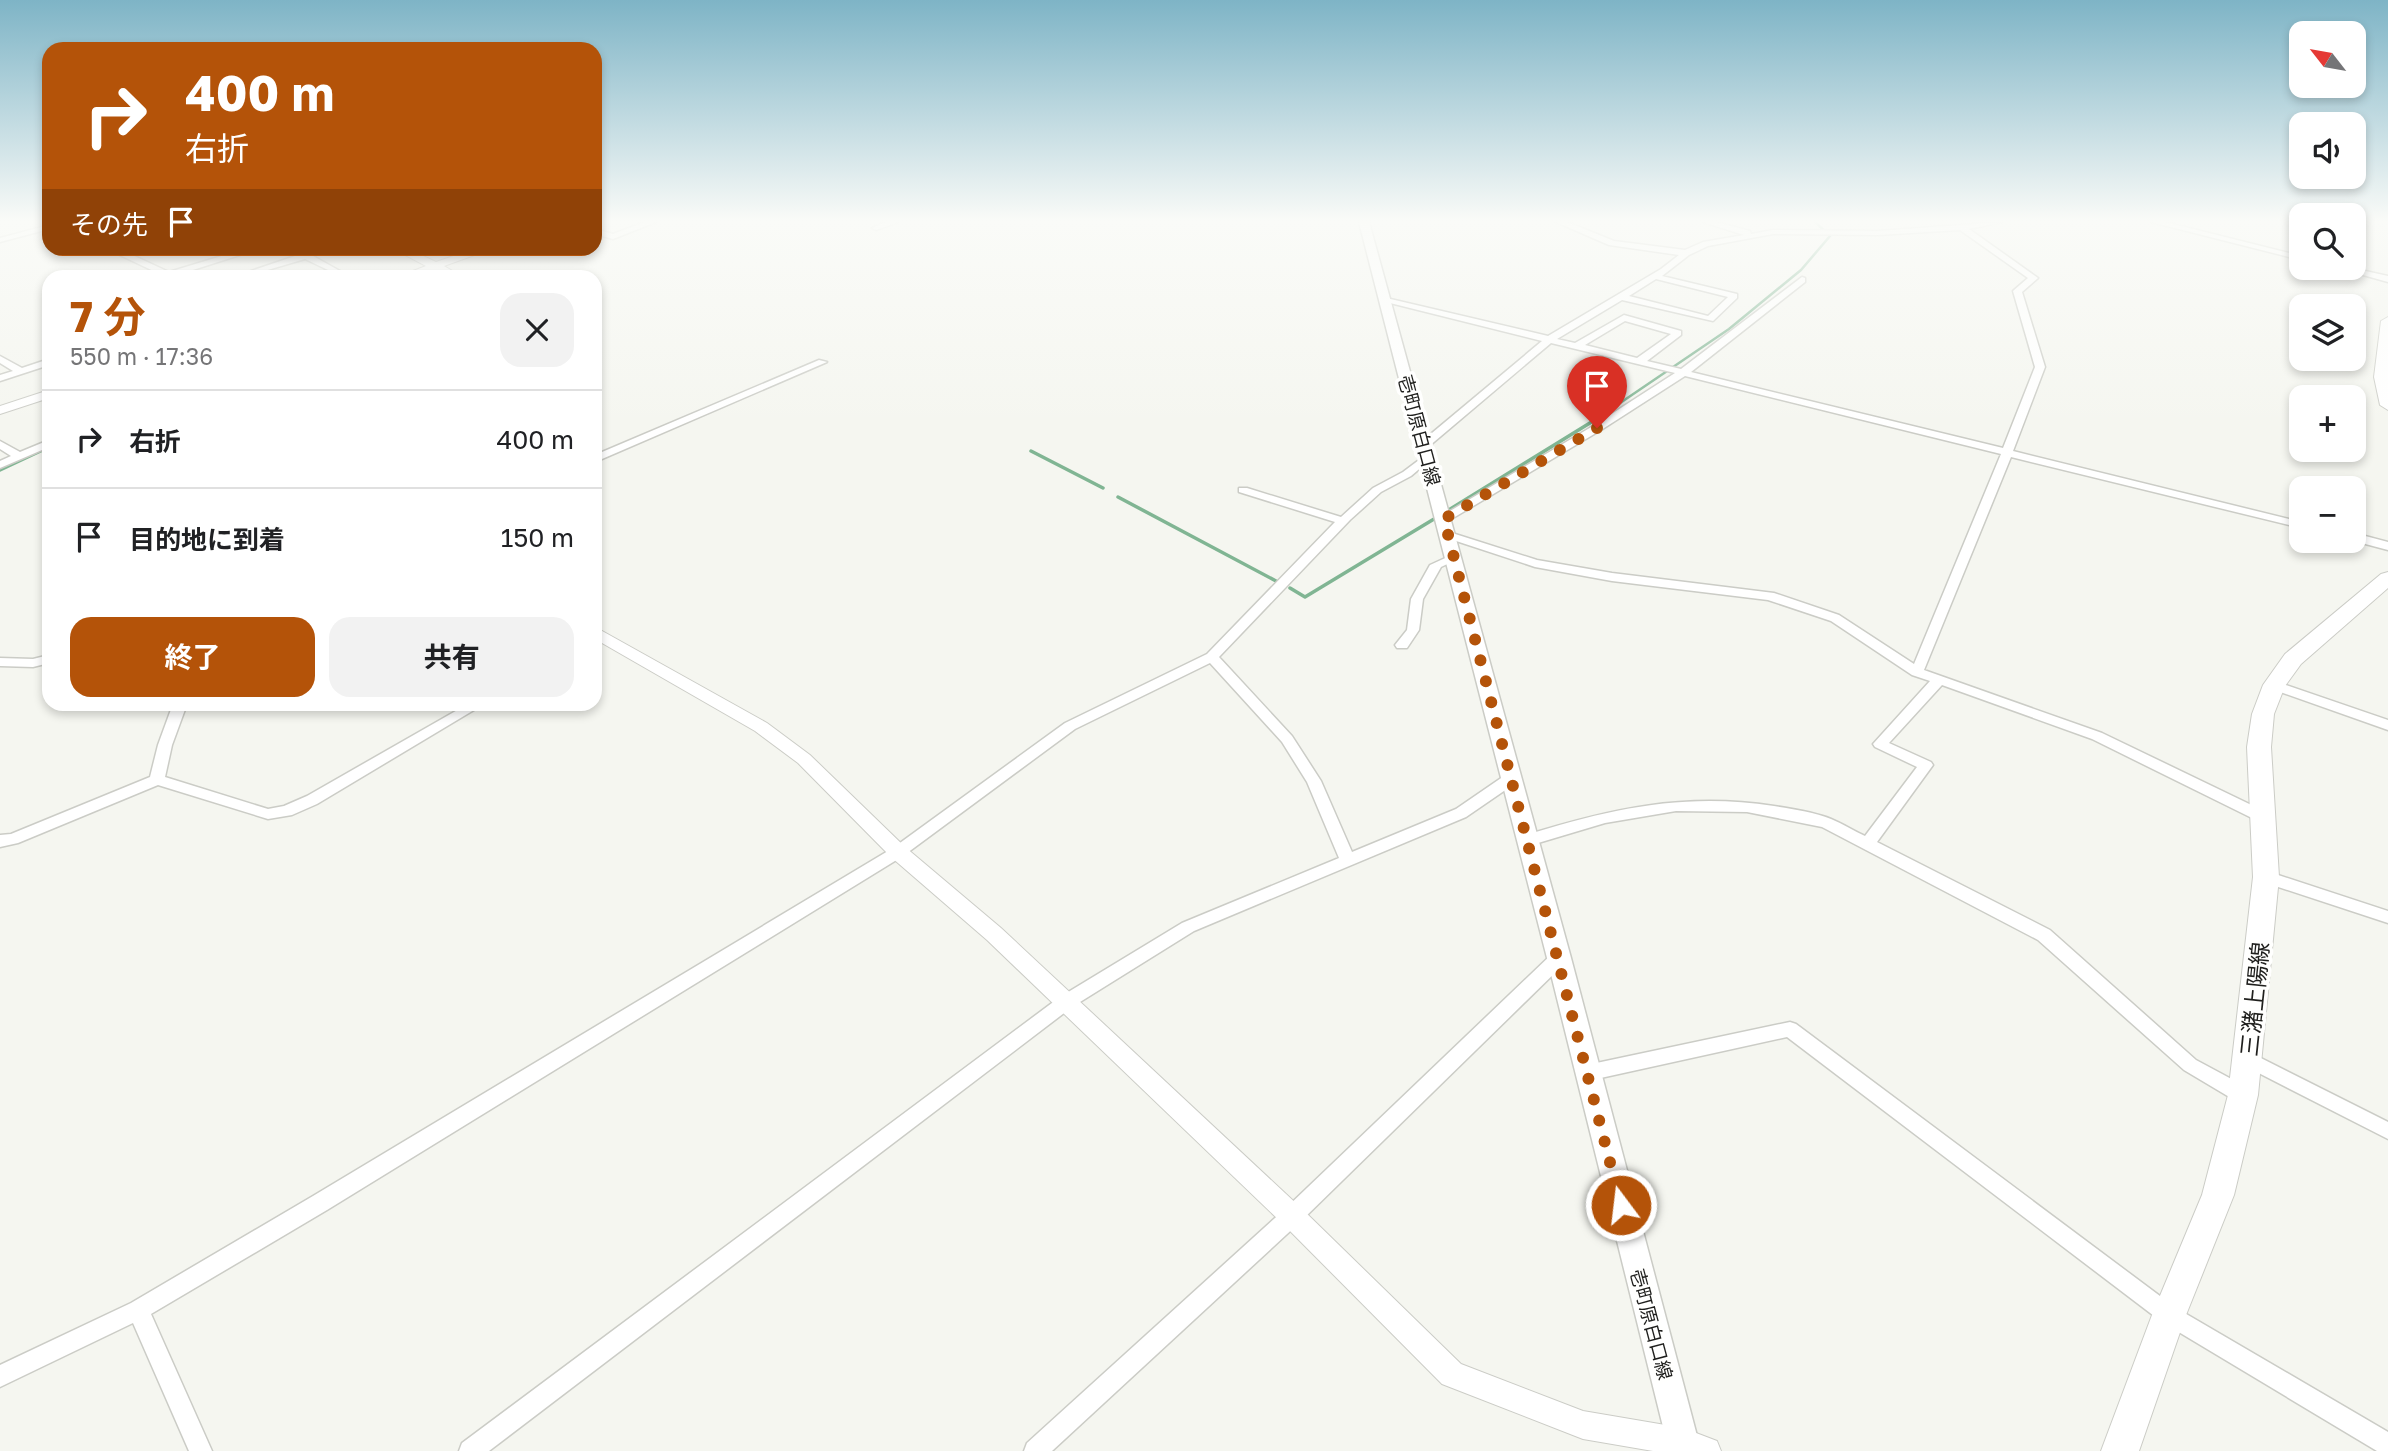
<!DOCTYPE html>
<html lang="ja">
<head>
<meta charset="utf-8">
<style>
	:root { --surface:#fff; --page:#f2f2f2; --text:#202124; --muted:#757577; --line:#e0e0e0; --accent:#b45309 }
	body { margin:0; font-family:"Golos Text","Noto Sans JP",sans-serif; background:var(--page); color:var(--text); height:100vh; display:flex; flex-direction:column; font-size:26px; white-space:nowrap }
	* { box-sizing:border-box; margin:0 }
	p { font-size:23px; color:var(--muted) }
	.icon { flex:none; width:38px; height:38px; fill:none; stroke:currentColor; stroke-width:2; stroke-linecap:round; stroke-linejoin:round }
	.map { position:relative; flex:1; overflow:hidden }
	.sheet { position:absolute; left:42px; top:270px; width:560px; height:441px; display:flex; flex-direction:column; background:var(--surface); border-radius:21px; box-shadow:0 4px 10px #0003 }
	.sheet>* { flex:none }
	.banner { position:absolute; left:42px; top:42px; width:560px; height:214px; border-radius:21px; box-shadow:0 4px 10px #0003; background:#b45309; color:#fff; overflow:hidden }
	.needle { width:46px; rotate:301deg }
	.buttons { position:absolute; left:2289px; top:21px; display:grid; gap:14px }
	.buttons a { display:grid; place-items:center; width:77px; height:77px; border-radius:14px; background:var(--surface); box-shadow:0 4px 10px #0003; font-size:35px }
	.pin { position:absolute; display:grid; place-items:center; width:60px; height:60px; color:#fff; margin:-72px -30px; border-radius:50% 50% 50% 0; rotate:-45deg; box-shadow:0 0 7px #0007 }
	.pin .icon { rotate:45deg }
	.me { position:absolute; width:77px; margin:-38px; rotate:345deg; stroke-linejoin:round; filter:drop-shadow(0 0 5px #0008) }
	.turn { display:flex; align-items:center; gap:24px; height:147px; padding:0 28px; font-size:32px }
	.turn .icon { width:91px; height:91px; stroke-width:2.5 }
	.turn b { display:block; font-size:49px; line-height:60px }
	.then { display:flex; align-items:center; height:66px; padding:0 28px; background:#0003; gap:14px; font-size:26px }
	.round { display:grid; place-items:center; flex:none; width:74px; height:74px; border-radius:21px; background:var(--page) }
	.summary { display:flex; align-items:center; justify-content:space-between; height:119px; padding:0 28px }
	h1 { font-size:42px; font-weight:700; line-height:52px; color:var(--accent) }
	.button { display:flex; gap:14px; margin-top:auto; padding:14px 28px }
	.button a { flex:1; height:80px; border-radius:21px; background:var(--accent); color:#fff; font-size:28px; font-weight:700; line-height:80px; text-align:center }
	.button a+a { background:var(--page); color:var(--text) }
	ul { padding:0; list-style:none }
	li { display:flex; align-items:center; gap:21px; height:98px; padding:0 28px; border-top:2px solid var(--line) }
	li div { flex:1 }
	li b { display:block; font-size:26px }
	li em { font-style:normal }
	.map>svg:first-child { display:block }
	.lines { fill:none; stroke-linecap:round; stroke-linejoin:round }
	.stream-far1 { stroke:#80b593; stroke-width:2.5 }
	.stream { stroke:#80b593; stroke-width:3.5 }
	.minor-casing { stroke:#cbccc6; stroke-width:3 }
	.tertiary-casing { stroke:#cbccc6; stroke-width:2 }
	.secondary-casing { stroke:#cbccc6; stroke-width:3 }
	.primary-casing { stroke:#cbccc6; stroke-width:2 }
	.minor { fill:#fff; fill-rule:evenodd }
	.tertiary { fill:#fff; fill-rule:evenodd }
	.secondary { fill:#fff; fill-rule:evenodd }
	.primary { fill:#fff; fill-rule:evenodd }
	.route { stroke:#b45309; stroke-width:12; stroke-dasharray:0 21.6 }
	.labels { text-anchor:middle; dominant-baseline:central; stroke-width:7; stroke-linejoin:round; paint-order:stroke }
	.street-label { font-size:19px; fill:#1f1f1d; stroke:#fffffe }
	.near-street-label { font-size:23px; fill:#1f1f1d; stroke:#fffffe }
</style>
</head>
<body>
<div class="map">
<svg width="2388" height="1451" viewBox="0 0 2388 1451">
	<rect width="100%" height="100%" fill="#f5f6f0"/>
	<g class="lines">
		<path class="stream-far1" d="M1595,420L1729,329L1801,270L1830,236L1815,222"/>
		<path class="stream" d="M1031,451L1103,488
			M0,470L49,447
			M1118,497L1276,581
			M1447,511L1598,418
			M1290,588L1305,597L1434,519"/>
		<defs>
			<path id="minor" d="M645,222H656L613,239L595,234V229L613,234Z
				M886,222H898L876,230L872,228Z
				M1556,222H1567L1614,241L1685,250L1703,242L1744,235L1703,222H1716L1750,231L1751,234L1773,230L1878,231L2002,222L1969,229L2038,278L2022,292L2045,367L2013,451L2301,522V528L2011,457L1924,670L2102,733L2268,813L2271,817L2268,821H2258L2092,739L1942,685L1889,743L1931,762L1933,765L1877,842L2050,930L2196,1060L2250,1089L2252,1095L2250,1101L2243,1103L2236,1101L2184,1070L2038,940L1822,827L1747,812L1676,811L1605,823L1528,846L1523,844L1520,840L1523,836C1609,809 1684,792 1774,806C1793,809 1814,812 1831,819C1843,824 1854,831 1865,836L1917,767L1875,747L1873,744L1930,681L1912,675L1831,621L1768,600L1612,581L1535,567L1444,537V533H1452L1537,560L1612,573L1774,593L1839,615L1914,664L2001,454L1685,376L1601,430L1448,521H1440V517L1593,426L1675,373L1551,343L1428,447H1420V443L1542,341L1382,301V297L1548,336L1661,269L1679,255L1609,245ZM1960,230L2028,278L2013,291L2035,367L2003,448L1691,372L1805,282V278L1802,277L1681,369L1647,361L1681,335V331L1624,315L1575,343L1557,339L1622,300L1713,321L1737,298V294L1662,276L1689,255L1708,246L1773,234L1878,235ZM1656,279L1728,297L1708,316L1629,296ZM1625,321L1671,334L1637,358L1585,345Z
				M2151,222H2165L2301,256V260Z
				M49,225V229L0,242V238Z
				M105,248H117L169,272L248,248H262L174,276H164Z
				M286,248H297L306,253L321,248H335L313,256L340,271L326,276H314L315,274L328,270L305,259L247,276H236L298,255Z
				M2338,268H2352L2388,276V282Z
				M0,356L22,368L49,359V365L0,381V375L13,371L0,363Z
				M819,360L827,362L595,462V455Z
				M49,440V447L0,468V461L11,456L0,449V441L20,452Z
				M1427,454L1432,457L1431,459L1411,476L1381,492L1350,520L1219,657L1292,736L1321,781L1352,852L1456,809L1507,774H1517L1519,778L1517,782L1466,817L1194,931L1072,1007L489,1451H459L462,1443L1060,997L1182,923L1339,858L1307,782L1282,742L1210,663L1075,729L903,856L327,1210L151,1314L212,1451H189L133,1323L0,1387V1365L131,1303L313,1196L893,848L1065,723L1207,654L1335,522L1239,492V488H1247L1341,517L1373,488L1403,472Z
				M2354,533L2388,542V550L2354,541Z
				M1454,554L1460,558L1441,567L1423,599L1419,630L1407,648H1397L1395,645L1407,630L1411,599L1430,565Z
				M49,655V663L33,667L0,666V658L33,659Z
				M2274,681L2388,720V730L2269,688L2267,685Z
				M173,704H187L172,745L165,777L268,809L284,806L307,796L468,704H484L317,804L292,815L268,819L158,785L18,843L0,847V835L11,834L150,777L158,745Z
				M2266,871L2388,911V923L2260,881L2258,877L2260,873Z
				M1559,951L1565,953L1567,958L1565,963L1299,1223L1052,1451H1024L1027,1443L1285,1209L1553,953Z
				M1790,1022L1796,1024L2176,1308L2388,1432V1451H2377L2162,1322L1787,1037L1587,1081L1581,1079L1578,1073L1581,1067L1587,1065Z
				M2249,1052L2388,1122V1139L2243,1065L2240,1060L2243,1055Z"/>
			<path id="tertiary" d="M392,248H406L436,262L477,248H494L444,266L461,276H449L434,270L414,276H400L426,266Z
				M49,390V398L0,414V406Z
				M595,627L767,723L810,755L905,847L1001,928L1301,1208L1461,1364L1583,1411L1683,1428L1717,1441L1721,1451H1653L1583,1439L1442,1384L1283,1224L987,940L891,857L798,763L755,731L595,639Z"/>
			<path id="secondary" d="M1359,222H1369L1571,958L1701,1451H1669L1547,958Z"/>
			<path id="primary" d="M2388,317V410L2380,405L2374,377L2381,321Z
				M2388,572V588L2301,664L2285,686L2274,714L2271,747L2279,877L2258,1095L2234,1195L2186,1315L2139,1451H2101L2152,1315L2202,1195L2228,1095L2253,877L2247,747L2252,714L2263,685L2285,654L2381,574Z"/>
		</defs>
		<use href="#minor" class="minor-casing"/>
		<use href="#tertiary" class="tertiary-casing"/>
		<use href="#secondary" class="secondary-casing"/>
		<use href="#primary" class="primary-casing"/>
		<use href="#minor" class="minor"/>
		<use href="#tertiary" class="tertiary"/>
		<use href="#secondary" class="secondary"/>
		<use href="#primary" class="primary"/>
	</g>
	<linearGradient id="sky" x2="0" y2="1"><stop stop-color="#7eb4c6"/><stop offset="0.52" stop-color="#fafbf8"/><stop offset="1" stop-color="#fafbf8" stop-opacity="0"/></linearGradient>
	<rect width="2388" height="425" fill="url(#sky)"/>
	<g class="lines">
		<path class="route" d="M1597,428L1444,519L1621,1205"/>
	</g>
	<g class="labels">
		<g class="street-label">
			<text transform="translate(1420 430) rotate(75)">壱町原白口線</text>
			<text transform="translate(1652 1324) rotate(75)">壱町原白口線</text>
		</g>
		<g class="near-street-label">
			<text transform="translate(2254 999) rotate(-84)">三潴上陽線</text>
		</g>
	</g>
</svg>
<div class="buttons">
<a><svg class="needle" viewBox="-14 -14 28 28"><path d="M0-13l5 13h-10z" fill="#e53935"/><path d="M0 13l5-13h-10z" fill="#757577"/></svg></a>
<a><svg class="icon" aria-label="sound" viewBox="0 0 24 24"><path d="M4 9h4l5-4v14l-5-4H4zM17 9q2 3 0 6"/></svg></a>
<a><svg class="icon" aria-label="search" viewBox="0 0 24 24"><circle cx="10" cy="10" r="6"/><path d="M15 15l6 6"/></svg></a>
<a><svg class="icon" aria-label="layers" viewBox="0 0 24 24"><path d="M12 4l9 5-9 5-9-5zM3 14l9 5 9-5"/></svg></a>
<a>+</a>
<a>−</a>
</div>
<div class="pin" style="left:1597px;top:428px;background:#d93025"><svg class="icon" aria-label="arrive" viewBox="0 0 24 24"><path d="M6 21V4h12l-3 4 3 4H6"/></svg></div>
<svg class="me" style="left:1621px;top:1205px" viewBox="-20 -20 40 40"><circle r="17" fill="#b45309" stroke="#fff" stroke-width="3"/><path d="M0-11L8 9 0 5-8 9z" fill="#fff"/></svg>
<div class="banner">
<div class="turn"><svg class="icon" aria-label="right" viewBox="0 0 24 24"><path d="M7 20v-9h11M14 6l5 5-5 5"/></svg><div><b>400 m</b>右折</div></div>
<div class="then">その先<svg class="icon" aria-label="arrive" viewBox="0 0 24 24"><path d="M6 21V4h12l-3 4 3 4H6"/></svg></div>
</div>
<section class="sheet">
<div class="summary"><div><h1>7 分</h1><p>550 m · 17:36</p></div><a class="round"><svg class="icon" aria-label="close" viewBox="0 0 24 24"><path d="M6 6l12 12M18 6L6 18"/></svg></a></div>
<ul>
<li><svg class="icon" aria-label="right" viewBox="0 0 24 24"><path d="M7 20v-9h11M14 6l5 5-5 5"/></svg><div><b>右折</b></div><em>400 m</em></li>
<li><svg class="icon" aria-label="arrive" viewBox="0 0 24 24"><path d="M6 21V4h12l-3 4 3 4H6"/></svg><div><b>目的地に到着</b></div><em>150 m</em></li>
</ul>
<div class="button"><a>終了</a><a>共有</a></div>
</section>
</div>
</body>
</html>
